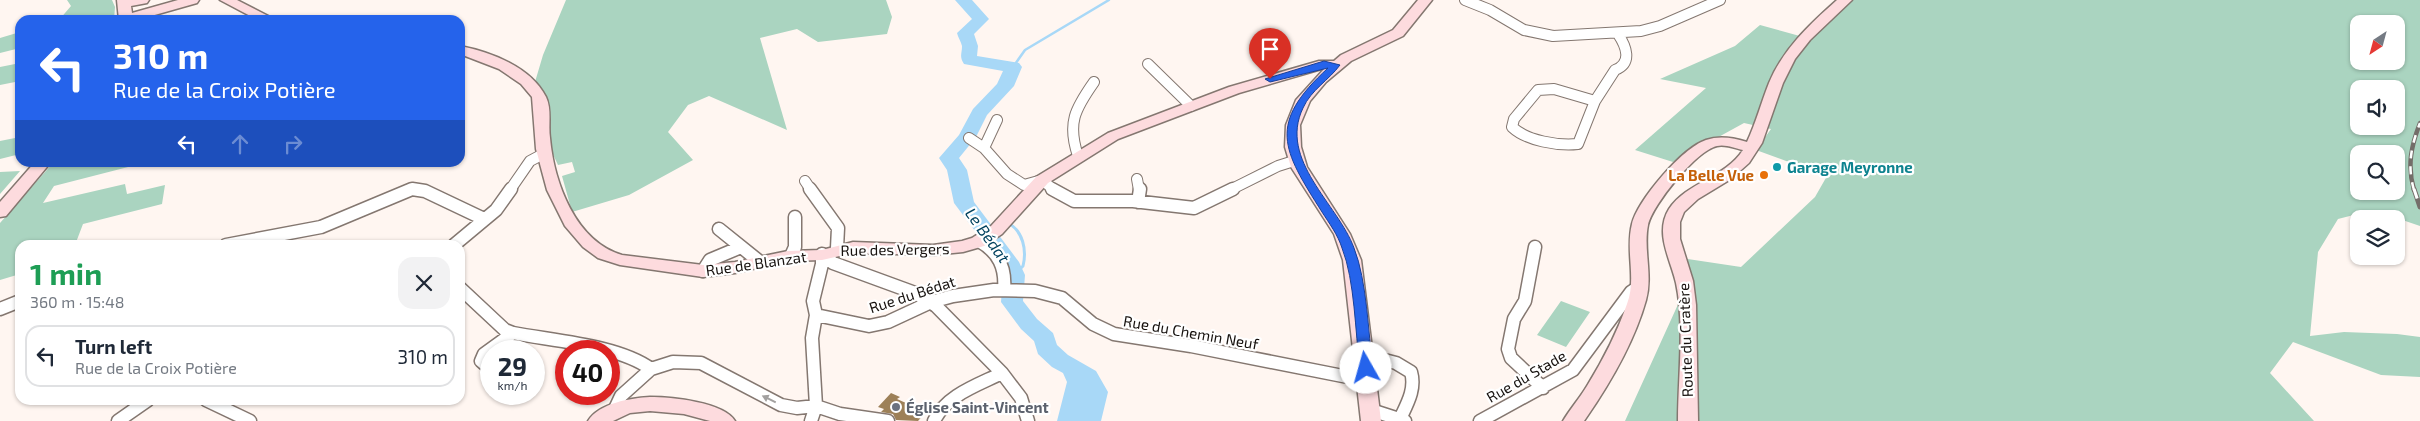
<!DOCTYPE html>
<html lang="en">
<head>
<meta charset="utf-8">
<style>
	:root { --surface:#fff; --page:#f2f2f3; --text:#1f2937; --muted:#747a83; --line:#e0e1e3 }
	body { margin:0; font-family:"Exo 2",sans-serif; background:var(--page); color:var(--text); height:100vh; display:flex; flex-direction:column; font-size:19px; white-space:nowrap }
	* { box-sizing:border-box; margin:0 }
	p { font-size:16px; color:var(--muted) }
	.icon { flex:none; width:28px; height:28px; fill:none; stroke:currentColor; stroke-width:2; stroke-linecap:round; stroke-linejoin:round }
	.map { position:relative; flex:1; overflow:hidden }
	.sheet { position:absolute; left:15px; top:240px; width:450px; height:165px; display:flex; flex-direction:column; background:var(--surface); border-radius:15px; box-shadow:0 1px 4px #0004 }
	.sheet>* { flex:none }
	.top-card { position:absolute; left:15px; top:15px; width:450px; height:152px; border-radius:15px; box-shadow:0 1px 4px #0004; background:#2563eb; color:#fff; overflow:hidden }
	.needle { width:32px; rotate:216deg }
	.buttons { position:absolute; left:2350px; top:15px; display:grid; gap:10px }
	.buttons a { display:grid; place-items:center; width:55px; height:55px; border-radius:10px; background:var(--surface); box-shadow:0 1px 4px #0004; font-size:25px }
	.speed { position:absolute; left:480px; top:340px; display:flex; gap:10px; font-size:25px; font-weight:700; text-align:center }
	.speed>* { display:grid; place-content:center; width:65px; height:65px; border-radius:50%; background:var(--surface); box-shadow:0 1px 4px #0004; line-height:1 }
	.speed small { font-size:12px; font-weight:400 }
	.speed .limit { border:8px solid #d22; background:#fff; color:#111 }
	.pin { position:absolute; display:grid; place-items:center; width:42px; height:42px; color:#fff; margin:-51px -21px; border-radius:50% 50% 50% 0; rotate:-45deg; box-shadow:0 0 5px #0007 }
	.pin .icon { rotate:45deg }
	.me { position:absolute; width:55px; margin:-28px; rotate:353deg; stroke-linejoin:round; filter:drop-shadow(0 0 4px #0008) }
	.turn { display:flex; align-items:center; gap:18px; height:105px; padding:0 15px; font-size:22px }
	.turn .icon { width:65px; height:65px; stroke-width:2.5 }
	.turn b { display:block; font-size:35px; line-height:42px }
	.lanes { display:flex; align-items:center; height:48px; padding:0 15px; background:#0003; justify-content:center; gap:25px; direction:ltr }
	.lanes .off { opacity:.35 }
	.round { display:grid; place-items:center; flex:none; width:52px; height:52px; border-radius:15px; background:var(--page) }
	.summary { display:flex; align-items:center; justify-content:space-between; height:85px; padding:0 15px }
	h1 { font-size:30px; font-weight:700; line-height:38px; color:#1e9e55 }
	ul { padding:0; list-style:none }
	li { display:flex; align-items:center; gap:15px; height:62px; margin:0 10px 8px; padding:0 5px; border:2px solid var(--line); border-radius:15px }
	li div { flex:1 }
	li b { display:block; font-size:19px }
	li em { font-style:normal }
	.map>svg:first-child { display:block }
	.green { fill:#aad4c0; fill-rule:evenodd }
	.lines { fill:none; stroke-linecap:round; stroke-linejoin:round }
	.stream-far1 { stroke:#a8d8f7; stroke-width:2.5 }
	.stream { stroke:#a8d8f7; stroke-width:3 }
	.river { fill:#a8d8f7; fill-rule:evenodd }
	.building { fill:#9d8058 }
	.street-far1-casing { stroke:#847770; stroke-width:12 }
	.street-casing { stroke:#847770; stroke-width:15 }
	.secondary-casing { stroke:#847770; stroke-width:3 }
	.street-far1 { stroke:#fff; stroke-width:10 }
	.street { stroke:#fff; stroke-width:12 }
	.secondary { fill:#fddbde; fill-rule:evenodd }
	.rail-far1-casing { stroke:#746d69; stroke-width:4.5 }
	.rail-casing { stroke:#746d69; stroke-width:5 }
	.rail-far1 { stroke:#fff; stroke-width:2.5; stroke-dasharray:8; stroke-linecap:butt }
	.rail { stroke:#fff; stroke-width:3; stroke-dasharray:10; stroke-linecap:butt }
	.oneway { fill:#a2a09f }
	.route { fill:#2563eb; stroke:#184099 }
	.culture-dot { fill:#0f9aa8; stroke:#fff; stroke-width:2 }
	.food-dot { fill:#e8710a; stroke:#fff; stroke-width:2 }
	.worship-dot { fill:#6b7280; stroke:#fff; stroke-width:2 }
	.labels { text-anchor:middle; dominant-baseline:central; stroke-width:4.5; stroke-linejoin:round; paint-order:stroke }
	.culture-label { font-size:15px; font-weight:bold; fill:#0d838f; stroke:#fff; text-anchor:start }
	.food-label { font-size:15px; font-weight:bold; fill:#c56008; stroke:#fff; text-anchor:end }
	.street-label { font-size:15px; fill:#16110e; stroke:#fff }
	.worship-label { font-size:15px; font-weight:bold; fill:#5b616d; stroke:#fff; text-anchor:start }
	.water-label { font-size:16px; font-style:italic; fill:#00415e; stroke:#fff }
</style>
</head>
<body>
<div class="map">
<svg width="2420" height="421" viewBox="0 0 2420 421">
	<rect width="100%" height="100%" fill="#fff6f1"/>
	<path class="green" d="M67,0H112L115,7L114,20H59L71,6Z
		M566,0H886L892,17L887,34L818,42L797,29L760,38L787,130L709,96L688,105L668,132L693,160L629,195L572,212L562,176L575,172L572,162L558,165L549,146L547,98L535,82L543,55Z
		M1848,0H2420V226L2373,210L2338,219L2318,252L2310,336L2344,332L2397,334L2420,337V377L2381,375L2293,342L2270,373L2314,421H1625L1685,289L1681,258L1741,267L1815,197L1827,176L1756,150L1771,129L1744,123L1673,162L1635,150L1706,88L1660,79L1735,46L1760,25L1807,38ZM2359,24H2396V61H2359ZM2359,89H2396V126H2359ZM2359,154H2396V191H2359Z
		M20,32V48L0,53V38Z
		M20,63V81L0,85V67Z
		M20,137V154L0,159V141Z
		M53,163H132V166L54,186L43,203L125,184L127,194L165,185L162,204L83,224L75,245H20V274L0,280V223Z
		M20,171L0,194V172Z
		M1561,301L1590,312L1566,347L1537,335Z"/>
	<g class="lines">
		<path class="stream-far1" d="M1013,67L1025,50L1109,0"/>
		<path class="stream" d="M1008,223C1023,231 1027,250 1023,266L1014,275"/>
		<path class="river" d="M955,0H972L989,19L974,34L978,46L977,56L1019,63L1022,67L1014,86L987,115L976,137L959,158L967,170L974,202L1019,262L1025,275L1023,301L1037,319L1053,333L1057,345L1068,355L1096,371L1108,392L1101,421H1057L1067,382L1063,373L1052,367L1038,354L1034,341L1021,329L1001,302L1003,275L999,263L954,203L947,170L939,158L959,135L973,109L997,84L1003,71L964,64C959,56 962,54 962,46C961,42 958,37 957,33L972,19Z"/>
	</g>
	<path class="building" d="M891,393L900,397L897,399L926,412L918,421L896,420L893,414L881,412L884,409L878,407Z"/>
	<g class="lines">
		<defs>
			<path id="street-far1" d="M1465,0L1490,10L1524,30L1553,36L1641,31L1660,26L1720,0
				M1148,64L1191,106
				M1554,89L1595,101L1578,144C1558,146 1527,141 1512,127L1514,119L1538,90Z
				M1595,101L1615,70C1633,63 1626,46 1618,34
				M997,120L984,148L1007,174L1024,185L1042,180L1054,190
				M969,138L984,148
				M1078,156C1067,123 1075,109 1094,82
				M1137,179L1139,190
				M805,181L811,190
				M410,190H418
				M510,190L530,161L545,153
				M1230,190L1278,166L1297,160"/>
			<path id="street" d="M810,189L838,228L837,248
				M1052,189L1074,201H1133L1194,208L1233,189
				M1138,202L1140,189
				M719,229L760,262
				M979,241C999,252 1006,268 1004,290
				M226,245L321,227L412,189L425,191L484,219
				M454,245L496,210L511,189
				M1535,247L1525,301L1514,319L1508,349L1511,358L1543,388
				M822,254L833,263L915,293L936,306L1002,373L1021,398L1028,421
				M791,256L795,247V217
				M703,271L710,260L741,247
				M460,288L505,330L513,333L484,354L481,361L488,367
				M0,309L20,301
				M816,315L869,326L888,322L931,302L953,296L994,290L1035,291L1062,298L1093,324L1114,334L1191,346L1368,381
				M513,333C554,341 618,345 651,369
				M1365,355L1396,363L1411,372C1416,389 1407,404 1400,419
				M206,400L250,421
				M1371,410L1405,421
				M614,411L621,396L651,369L673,362L701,363L781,405L797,408L816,406L840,414L888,421
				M118,421L148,400
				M811,421L816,406L812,338L816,315L813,301L822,264V254
				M934,421C946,395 978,385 1002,373
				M1480,421L1573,370L1631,292L1640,286"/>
			<path id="secondary" d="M117,0H149L147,3L131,6L132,13L178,0H199L197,3L137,20H119Z
				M220,0H237L276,20H258Z
				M1418,0H1432L1403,36L1351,61L1326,82L1310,101L1300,125L1301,147L1307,167L1350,234L1361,260L1381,421H1361L1343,260L1334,234L1291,167L1285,147L1286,125L1296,100L1325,68L1239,93L1118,139L1048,183L1002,234L984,246L963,252L933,255L853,253L822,260L788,261L735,273L703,277L620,265L598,258L583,247L565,226L547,190L536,149L532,97L521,84L499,69L460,54V46C491,52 531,67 546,97C552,109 548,125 550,138C554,182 575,241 622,255L703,265L735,262L788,251L822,250L853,242L933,245L962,241L972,238L991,226L1036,177L1108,133L1229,87L1319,61H1334L1341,55L1393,30Z
				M1837,0H1852L1810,40L1795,59L1783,83L1762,143L1749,163L1731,179L1698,199L1684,212L1680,222V239L1693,281L1696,305L1698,421H1678C1678,377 1685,326 1676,283C1671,260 1654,233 1669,209C1687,182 1725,178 1743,150C1735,148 1725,144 1717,146C1696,151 1653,204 1648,225C1643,249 1653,275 1646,300C1634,343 1609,385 1584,421H1563C1570,409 1580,398 1587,386C1603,360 1617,333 1627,304C1637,278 1625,251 1632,224C1638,200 1682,148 1706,140C1720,135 1734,138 1747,142C1756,123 1761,103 1769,83C1783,49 1810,24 1837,0Z
				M35,162H51L6,216L0,217V202Z
				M650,397C671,397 724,402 735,421H710L684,414L650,411L630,413L613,421H588C599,403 631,398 650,397Z"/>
		</defs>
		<use href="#street-far1" class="street-far1-casing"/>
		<use href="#street" class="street-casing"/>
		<use href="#secondary" class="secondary-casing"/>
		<use href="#street-far1" class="street-far1"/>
		<use href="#street" class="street"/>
		<use href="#secondary" class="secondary"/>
		<defs>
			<path id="rail-far1" d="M2414,190C2407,166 2411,146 2420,123"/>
			<path id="rail" d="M2414,189L2420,207"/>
		</defs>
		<use href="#rail-far1" class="rail-far1-casing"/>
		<use href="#rail" class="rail-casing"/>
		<use href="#rail-far1" class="rail-far1"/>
		<use href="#rail" class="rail"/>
	</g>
	<defs><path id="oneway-solid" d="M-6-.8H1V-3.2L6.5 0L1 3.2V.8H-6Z" transform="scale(1.25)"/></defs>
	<use class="oneway" href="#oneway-solid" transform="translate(769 399) rotate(-154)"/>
	<path class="route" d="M1324,61L1340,65C1329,80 1311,90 1303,108C1278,160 1338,204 1354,248C1367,281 1368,332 1373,368L1366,373L1360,368C1355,332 1355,281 1342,248C1338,235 1329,223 1322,212C1282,149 1267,124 1328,68L1270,82L1265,79Z"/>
	<circle class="culture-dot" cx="1777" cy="167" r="5"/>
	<circle class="food-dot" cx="1764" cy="175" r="5"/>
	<circle class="worship-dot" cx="896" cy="407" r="5"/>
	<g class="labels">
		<g class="culture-label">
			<text x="1787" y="167">Garage Meyronne</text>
		</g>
		<g class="food-label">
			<text x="1754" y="175">La Belle Vue</text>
		</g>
		<g class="street-label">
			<text transform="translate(895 249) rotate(-1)">Rue des Vergers</text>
			<text transform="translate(756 263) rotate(-8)">Rue de Blanzat</text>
			<text transform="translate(912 294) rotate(-18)">Rue du Bédat</text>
			<text transform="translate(1191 332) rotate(10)">Rue du Chemin Neuf</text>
			<text transform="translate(1685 340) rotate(-92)">Route du Cratère</text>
			<text transform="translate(1526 376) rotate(-30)">Rue du Stade</text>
		</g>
		<g class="worship-label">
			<text x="906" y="407">Église Saint-Vincent</text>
		</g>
		<g class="water-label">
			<text transform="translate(988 235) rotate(54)">Le Bédat</text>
		</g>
	</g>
</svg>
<div class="buttons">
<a><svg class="needle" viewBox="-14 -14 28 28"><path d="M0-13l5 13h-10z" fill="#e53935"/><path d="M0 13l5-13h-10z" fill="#747a83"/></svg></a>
<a><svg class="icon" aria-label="sound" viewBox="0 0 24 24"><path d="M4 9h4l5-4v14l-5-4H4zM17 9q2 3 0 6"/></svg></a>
<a><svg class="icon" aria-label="search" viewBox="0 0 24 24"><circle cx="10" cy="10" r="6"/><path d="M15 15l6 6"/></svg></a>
<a><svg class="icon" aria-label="layers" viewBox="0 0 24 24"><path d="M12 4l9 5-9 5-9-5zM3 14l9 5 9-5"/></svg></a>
</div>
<div class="speed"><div>29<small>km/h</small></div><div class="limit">40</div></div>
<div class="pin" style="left:1270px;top:79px;background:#d93025"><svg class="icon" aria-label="arrive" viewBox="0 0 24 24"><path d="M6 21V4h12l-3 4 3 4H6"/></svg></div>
<svg class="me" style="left:1366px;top:368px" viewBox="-20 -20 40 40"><circle r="19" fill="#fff"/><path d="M0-13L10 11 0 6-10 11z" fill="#2563eb"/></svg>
<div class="top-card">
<div class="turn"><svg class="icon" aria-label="left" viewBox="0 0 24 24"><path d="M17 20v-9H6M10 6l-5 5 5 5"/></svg><div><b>310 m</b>Rue de la Croix Potière</div></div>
<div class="lanes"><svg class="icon" aria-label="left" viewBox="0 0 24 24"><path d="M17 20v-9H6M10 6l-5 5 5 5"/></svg><svg class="icon off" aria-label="ahead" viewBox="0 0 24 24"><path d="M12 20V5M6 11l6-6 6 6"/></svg><svg class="icon off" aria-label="right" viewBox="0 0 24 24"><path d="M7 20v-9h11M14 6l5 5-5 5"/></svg></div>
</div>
<section class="sheet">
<div class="summary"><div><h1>1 min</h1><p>360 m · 15:48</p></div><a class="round"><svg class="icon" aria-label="close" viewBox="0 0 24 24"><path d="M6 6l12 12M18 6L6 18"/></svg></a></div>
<ul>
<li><svg class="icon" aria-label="left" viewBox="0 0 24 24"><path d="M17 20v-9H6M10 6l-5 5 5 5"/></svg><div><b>Turn left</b><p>Rue de la Croix Potière</p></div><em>310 m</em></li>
</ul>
</section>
</div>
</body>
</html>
